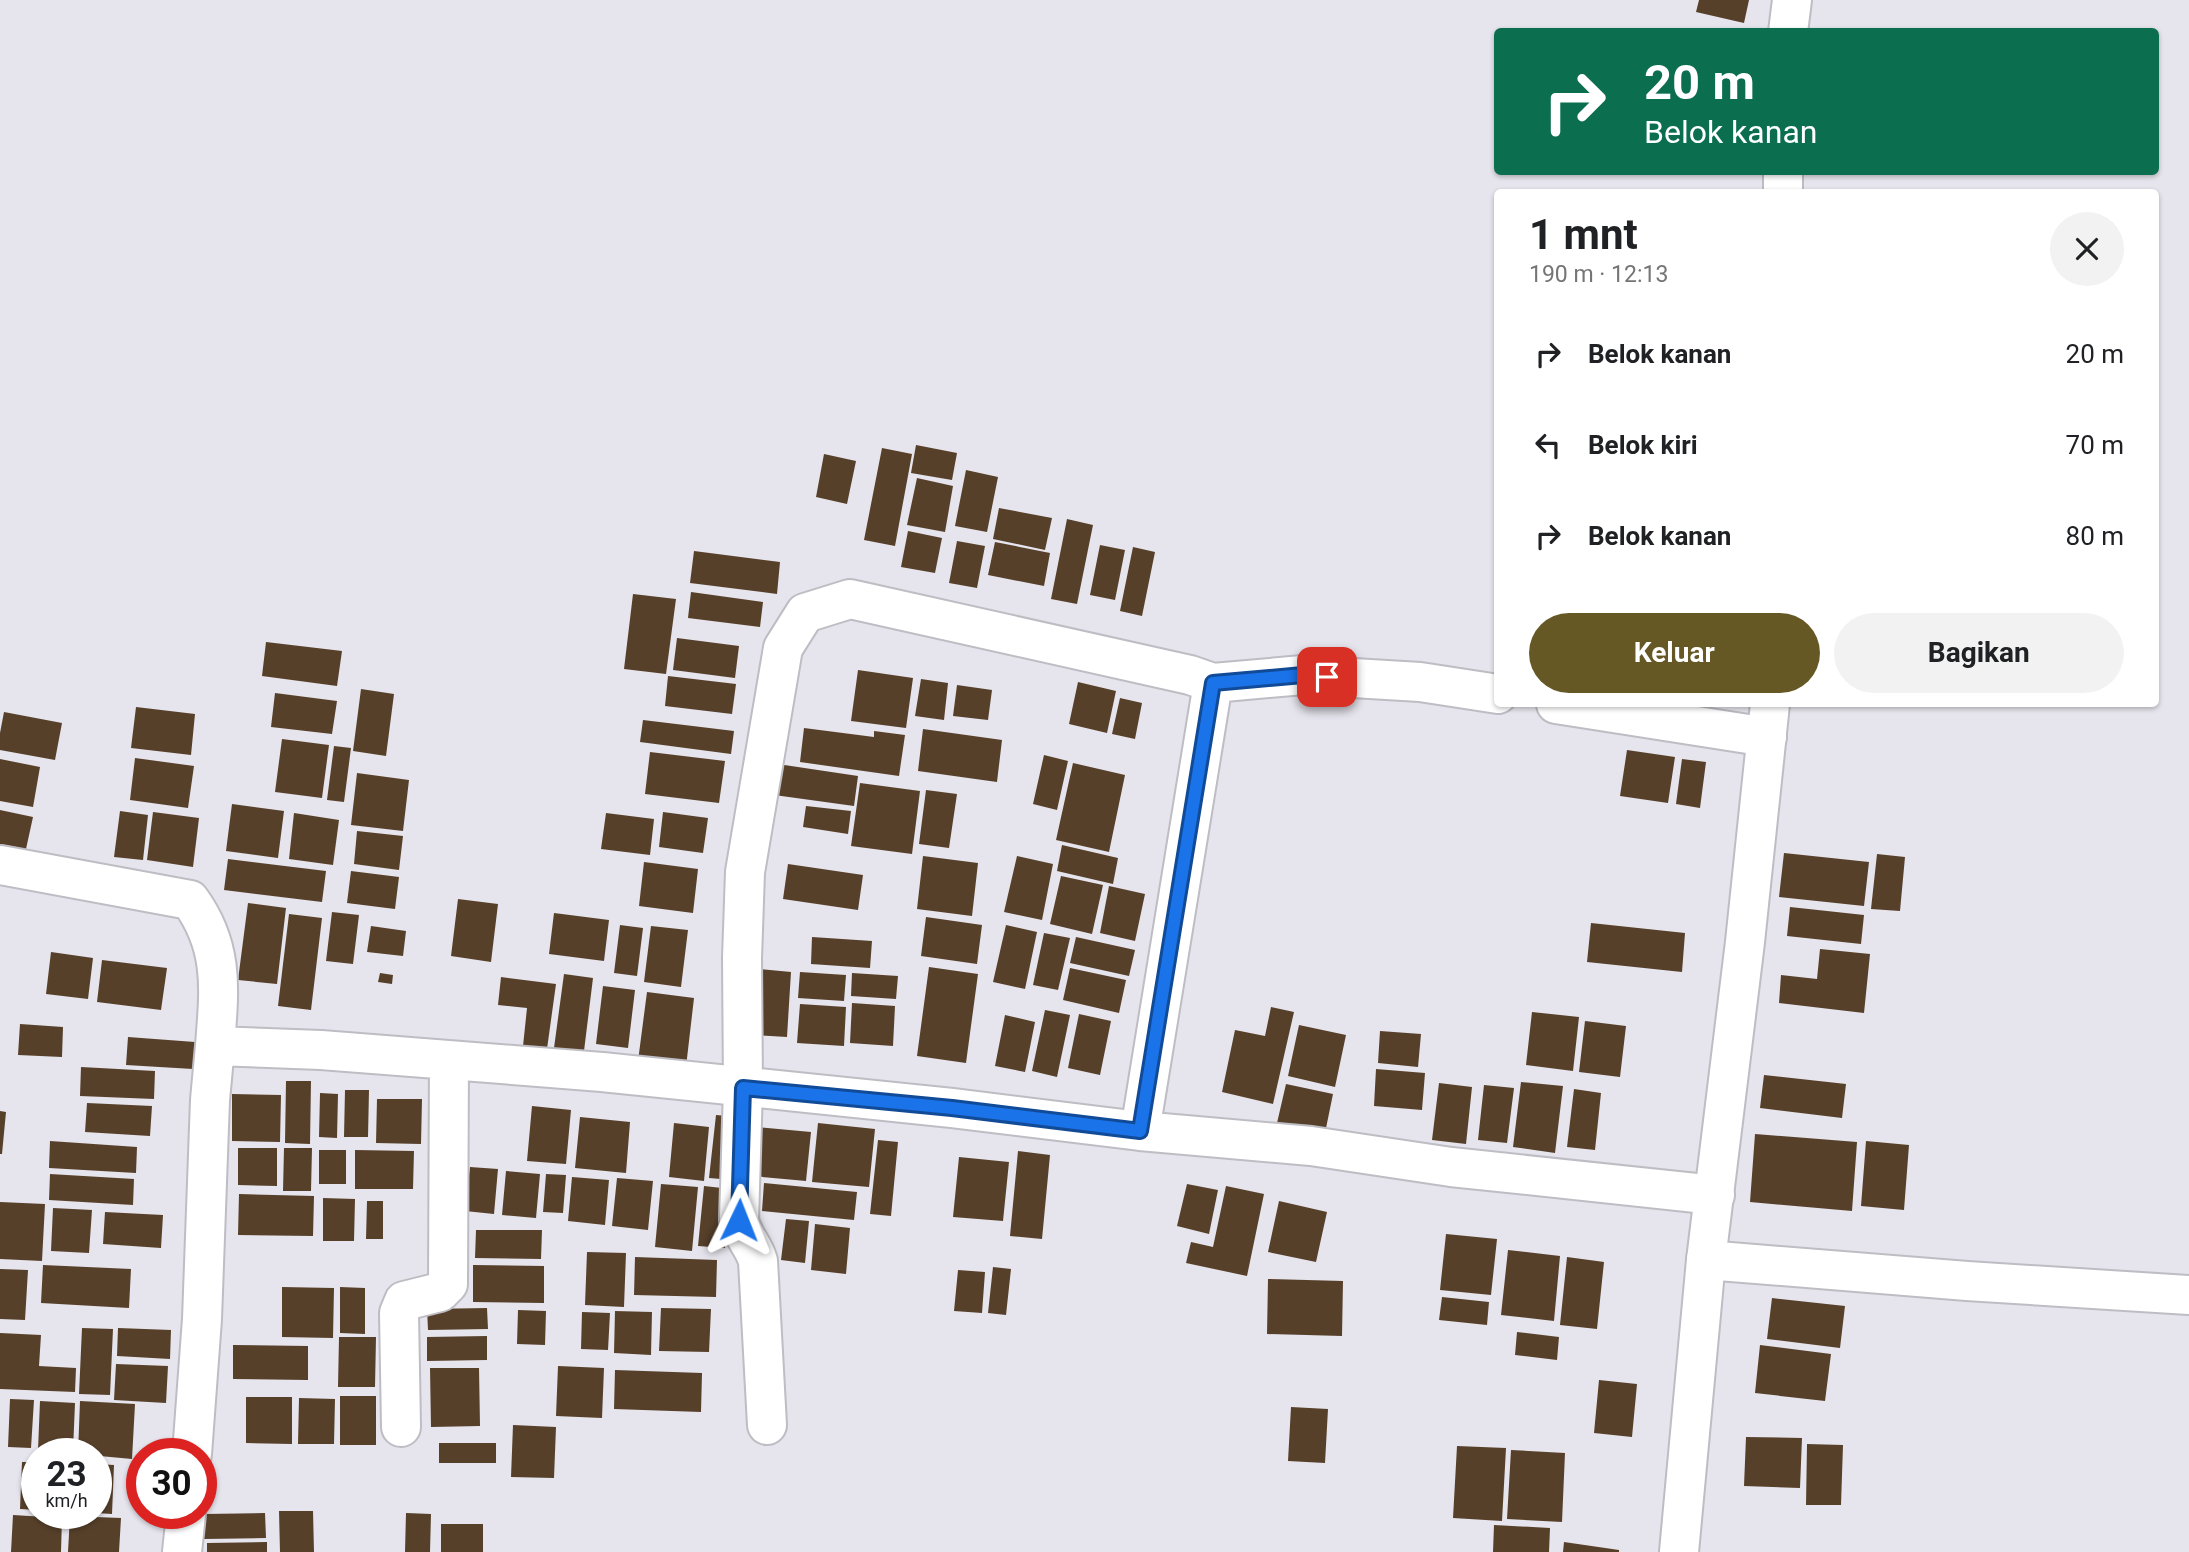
<!DOCTYPE html>
<html lang="id">
<head>
<meta charset="utf-8">
<style>
	:root { --surface:#fff; --page:#f2f2f2; --text:#202124; --muted:#757577; --accent:#665825 }
	body { margin:0; font-family:Roboto,sans-serif; background:var(--page); color:var(--text); height:100vh; display:flex; flex-direction:column; font-size:26px; white-space:nowrap }
	* { box-sizing:border-box; margin:0 }
	p { font-size:23px; color:var(--muted) }
	.icon { flex:none; width:38px; height:38px; fill:none; stroke:currentColor; stroke-width:2; stroke-linecap:round; stroke-linejoin:round }
	.map { position:relative; flex:1; overflow:hidden }
	.sheet { position:absolute; left:1494px; top:189px; width:665px; height:518px; display:flex; flex-direction:column; background:var(--surface); border-radius:7px; box-shadow:0 2px 5px #0004 }
	.sheet>* { flex:none }
	.guide { position:absolute; left:1494px; top:28px; width:665px; height:147px; border-radius:7px; box-shadow:0 2px 5px #0004; background:#0b6e4f; color:#fff; overflow:hidden }
	.speed { position:absolute; left:21px; top:1438px; display:flex; gap:14px; font-size:35px; font-weight:700; text-align:center }
	.speed>* { display:grid; place-content:center; width:91px; height:91px; border-radius:50%; background:var(--surface); box-shadow:0 2px 5px #0004; line-height:1 }
	.speed small { font-size:18px; font-weight:400 }
	.speed .limit { border:10px solid #d22; background:#fff; color:#111 }
	.pin { position:absolute; display:grid; place-items:center; width:60px; height:60px; color:#fff; margin:-30px; border-radius:14px; box-shadow:0 4px 10px #0006 }
	.me { position:absolute; width:77px; margin:-38px; rotate:2deg; stroke-linejoin:round; filter:drop-shadow(0 0 5px #0008) }
	.turn { display:flex; align-items:center; gap:24px; height:147px; padding:0 35px; font-size:32px }
	.turn .icon { width:91px; height:91px; stroke-width:2.5 }
	.turn b { display:block; font-size:49px; line-height:60px }
	.round { display:grid; place-items:center; flex:none; width:74px; height:74px; border-radius:37px; background:var(--page) }
	.summary { display:flex; align-items:center; justify-content:space-between; height:119px; padding:0 35px }
	h1 { font-size:42px; font-weight:700; line-height:52px }
	.button { display:flex; gap:14px; margin-top:auto; padding:14px 35px }
	.button a { flex:1; height:80px; border-radius:42px; background:var(--accent); color:#fff; font-size:28px; font-weight:700; line-height:80px; text-align:center }
	.button a+a { background:var(--page); color:var(--text) }
	ul { padding:0; list-style:none }
	li { display:flex; align-items:center; gap:21px; height:91px; padding:0 35px }
	li div { flex:1 }
	li b { display:block; font-size:26px }
	li em { font-style:normal }
	.map>svg:first-child { display:block }
	.building { fill:#57402a }
	.lines { fill:none; stroke-linecap:round; stroke-linejoin:round }
	.street-casing { stroke:#bebdc4; stroke-width:42 }
	.secondary-casing { stroke:#bebdc4; stroke-width:42 }
	.street { stroke:#fff; stroke-width:38 }
	.secondary { stroke:#fff; stroke-width:38 }
	.route-casing { stroke:#114b97; stroke-width:18 }
	.route { stroke:#1a73e8; stroke-width:12 }
</style>
</head>
<body>
<div class="map">
<svg width="2189" height="1552" viewBox="0 0 2189 1552">
	<rect width="100%" height="100%" fill="#e6e4ec"/>
	<path class="building" d="M1699,0H1749L1744,23L1696,12Z
		M916,445L957,453L952,480L911,473Z
		M882,448L912,454L895,546L864,540Z
		M824,454L856,461L847,504L816,497Z
		M966,470L998,477L987,532L955,526Z
		M917,478L953,486L945,532L907,525Z
		M999,508L1052,518L1045,550L993,539Z
		M1067,519L1093,525L1077,604L1051,599Z
		M908,531L942,538L935,573L901,567Z
		M957,541L985,546L977,588L949,583Z
		M995,542L1050,553L1044,586L988,575Z
		M1100,545L1125,550L1115,600L1090,595Z
		M1133,547L1155,552L1142,616L1120,611Z
		M694,551L780,562L777,594L690,583Z
		M691,592L763,602L760,627L688,618Z
		M633,594L676,599L666,674L624,669Z
		M677,638L739,646L735,678L673,670Z
		M266,642L342,651L337,686L262,676Z
		M858,670L913,678L906,728L851,721Z
		M668,676L736,684L732,714L665,706Z
		M921,679L948,683L944,720L915,716Z
		M1078,682L1116,691L1107,733L1069,724Z
		M957,685L992,690L988,720L953,716Z
		M361,689L394,694L386,756L353,751Z
		M275,693L337,701L332,734L271,727Z
		M1120,698L1142,703L1135,739L1112,734Z
		M136,707L195,714L191,755L131,748Z
		M4,712L62,723L55,760L0,750V733Z
		M643,720L734,731L731,754L640,742Z
		M804,728L874,737V731L905,735L899,776L800,762Z
		M923,729L1002,740L997,782L918,771Z
		M282,739L329,745L322,798L275,792Z
		M334,746L351,748L344,802L327,800Z
		M1627,750L1675,757L1668,803L1620,796Z
		M650,752L725,761L719,803L645,794Z
		M1044,755L1068,761L1057,810L1033,804Z
		M135,758L194,766L188,808L130,800Z
		M0,759L40,767L33,807L0,801Z
		M1682,759L1706,762L1700,808L1676,804Z
		M771,763L858,776L854,806L767,794Z
		M1073,763L1125,775L1109,852L1056,840Z
		M357,773L409,780L403,831L351,825Z
		M860,783L920,791L912,854L851,846Z
		M926,790L957,794L949,848L919,844Z
		M232,804L284,811L278,858L226,851Z
		M806,806L851,811L848,834L803,827Z
		M0,810L33,817L26,849L0,844Z
		M120,811L148,815L143,860L114,857Z
		M153,812L199,818L193,867L147,860Z
		M663,812L708,818L703,853L659,847Z
		M294,813L339,820L333,865L289,859Z
		M606,813L654,819L650,855L601,849Z
		M357,831L403,836L399,870L354,864Z
		M1062,845L1118,858L1113,884L1057,871Z
		M1784,853L1869,862L1864,906L1779,897Z
		M1877,854L1905,857L1900,911L1871,909Z
		M923,856L978,863L972,916L917,909Z
		M1017,856L1053,864L1042,920L1004,912Z
		M228,859L326,871L322,902L224,890Z
		M644,862L698,869L693,913L639,906Z
		M788,864L863,875L858,910L783,899Z
		M351,871L399,877L395,909L347,903Z
		M1061,876L1103,885L1092,934L1050,924Z
		M1109,886L1145,894L1135,941L1100,933Z
		M458,899L498,904L491,962L451,956Z
		M248,903L286,908L277,984L238,980Z
		M1790,907L1864,915L1861,944L1787,936Z
		M332,912L359,915L353,964L326,961Z
		M554,913L609,920L604,961L549,954Z
		M289,914L322,918L311,1010L278,1006Z
		M926,917L982,925L977,964L921,956Z
		M1591,923L1685,933L1682,972L1587,962Z
		M620,925L643,928L637,976L614,973Z
		M1006,925L1037,932L1025,989L993,982Z
		M371,926L406,931L403,956L367,952Z
		M651,926L688,930L681,987L644,982Z
		M1044,933L1070,938L1058,990L1033,985Z
		M812,937L872,941L870,968L811,964Z
		M1076,937L1135,950L1129,976L1070,963Z
		M1820,949L1870,954L1864,1013L1779,1003L1781,975L1817,979Z
		M51,952L93,958L88,999L46,994Z
		M102,960L167,968L161,1010L97,1002Z
		M929,967L978,974L966,1063L917,1056Z
		M1070,968L1126,980L1119,1013L1063,1000Z
		M759,969L791,972L787,1037L755,1035Z
		M800,972L846,975L844,1001L798,998Z
		M380,973L393,975L392,984L378,982Z
		M852,973L898,976L896,999L851,996Z
		M564,974L593,978L584,1051L554,1048Z
		M501,977L556,984L547,1049L523,1046L527,1008L498,1005Z
		M603,986L635,990L628,1048L596,1044Z
		M647,992L694,998L686,1067L638,1061Z
		M852,1003L895,1006L893,1046L850,1043Z
		M800,1004L846,1007L844,1046L797,1043Z
		M1271,1007L1294,1012L1273,1104L1222,1092L1235,1030L1265,1036Z
		M1045,1010L1070,1015L1057,1077L1032,1071Z
		M1532,1012L1579,1017L1573,1071L1526,1065Z
		M1079,1014L1111,1021L1100,1075L1068,1068Z
		M1005,1015L1035,1022L1025,1072L995,1066Z
		M1585,1021L1626,1026L1620,1077L1579,1072Z
		M20,1024L63,1027L62,1057L18,1055Z
		M1299,1025L1346,1035L1335,1087L1288,1076Z
		M1380,1031L1421,1034L1418,1067L1378,1063Z
		M128,1037L195,1042L193,1069L126,1065Z
		M81,1067L155,1071L154,1099L80,1096Z
		M1376,1069L1425,1073L1422,1110L1374,1106Z
		M1764,1075L1846,1084L1842,1118L1760,1108Z
		M286,1081H311L310,1144L285,1143Z
		M1521,1082L1563,1086L1555,1153L1513,1147Z
		M1439,1083L1472,1087L1466,1144L1432,1140Z
		M1286,1084L1333,1094L1325,1133L1277,1123Z
		M1484,1085L1514,1088L1507,1143L1478,1140Z
		M1574,1089L1601,1093L1595,1150L1567,1147Z
		M345,1090H369L368,1137H344Z
		M320,1093L338,1094L337,1138L319,1137Z
		M232,1094L281,1095L280,1142L232,1141Z
		M377,1099H422L421,1144L376,1143Z
		M87,1103L152,1106L150,1136L85,1132Z
		M532,1106L571,1110L566,1164L527,1161Z
		M0,1111L6,1112L2,1154H0Z
		M716,1115L739,1117L733,1180L709,1178Z
		M580,1117L630,1122L626,1173L575,1168Z
		M674,1123L709,1127L704,1181L669,1177Z
		M818,1123L875,1129L869,1187L812,1182Z
		M757,1127L811,1132L806,1181L752,1176Z
		M1755,1134L1857,1142L1852,1211L1750,1202Z
		M878,1140L898,1142L891,1216L870,1214Z
		M50,1141L137,1147L136,1173L49,1168Z
		M1866,1141L1909,1145L1904,1210L1861,1206Z
		M238,1148H277V1186L238,1185Z
		M284,1148H312L311,1191H283Z
		M319,1150H346V1184H319Z
		M355,1150L414,1151L413,1189H355Z
		M1018,1151L1050,1155L1042,1239L1010,1236Z
		M959,1157L1009,1162L1003,1221L953,1217Z
		M470,1167L498,1169L494,1214L465,1211Z
		M506,1171L540,1174L536,1218L502,1215Z
		M50,1174L134,1179L133,1205L49,1200Z
		M546,1174L566,1175L563,1213L543,1212Z
		M572,1177L609,1180L605,1225L568,1221Z
		M617,1178L653,1181L648,1230L612,1226Z
		M764,1183L857,1192L854,1220L762,1211Z
		M661,1184L698,1187L692,1251L655,1247Z
		M1187,1184L1218,1190L1209,1234L1177,1226Z
		M704,1186L731,1189L725,1248L698,1246Z
		M1226,1186L1264,1194L1247,1276L1186,1263L1191,1242L1213,1247Z
		M239,1194L314,1196L313,1236L238,1235Z
		M323,1198L355,1199L354,1241H323Z
		M367,1201H383V1239H366Z
		M1279,1201L1327,1212L1316,1262L1268,1252Z
		M0,1202L45,1204L42,1261L0,1259Z
		M53,1208L92,1210L89,1253L51,1251Z
		M105,1212L163,1215L161,1248L103,1244Z
		M786,1219L809,1221L805,1263L781,1260Z
		M815,1224L850,1228L846,1274L811,1270Z
		M476,1230H542L541,1259L475,1258Z
		M1446,1234L1497,1239L1491,1295L1440,1290Z
		M1508,1250L1560,1256L1554,1321L1501,1315Z
		M587,1252L626,1253L624,1307L585,1305Z
		M635,1257L717,1260L716,1297L634,1295Z
		M1567,1257L1604,1262L1597,1329L1560,1325Z
		M43,1265L131,1269L129,1308L41,1303Z
		M473,1265L544,1266V1303L473,1302Z
		M993,1267L1011,1269L1006,1315L988,1313Z
		M0,1269L28,1270L25,1320L0,1319Z
		M958,1270L985,1272L982,1313L954,1311Z
		M1268,1279L1343,1281L1342,1336L1267,1334Z
		M282,1287L334,1288L333,1338L282,1337Z
		M340,1287L365,1288V1334L340,1333Z
		M1442,1297L1489,1302L1487,1325L1439,1320Z
		M1772,1298L1845,1306L1840,1348L1767,1339Z
		M487,1308L488,1329L428,1330L427,1309Z
		M661,1308L711,1309L709,1352L659,1351Z
		M518,1310L546,1311L545,1345L517,1344Z
		M615,1311L652,1312L651,1355L614,1353Z
		M582,1312L610,1313L608,1350L581,1349Z
		M82,1328L113,1329L110,1395L79,1394Z
		M118,1328L171,1330L170,1359L117,1356Z
		M1517,1332L1559,1337L1557,1360L1515,1355Z
		M0,1333L41,1335L39,1366L76,1368L75,1392L0,1389Z
		M487,1336V1360L427,1361V1337Z
		M339,1337H376L375,1387H338Z
		M233,1345L308,1346V1380L233,1379Z
		M1760,1345L1831,1354L1825,1401L1755,1393Z
		M116,1364L168,1366L166,1403L114,1400Z
		M558,1366L604,1368L602,1418L556,1416Z
		M430,1368H479L480,1426L431,1427Z
		M615,1370L702,1373L701,1412L614,1409Z
		M1599,1380L1637,1384L1632,1437L1594,1433Z
		M340,1396H376V1445H340Z
		M246,1397H292V1444L246,1443Z
		M299,1398L335,1399L334,1444H298Z
		M10,1399L34,1400L31,1448L8,1447Z
		M40,1401L75,1403L73,1451L38,1450Z
		M80,1401L135,1404L132,1459L78,1454Z
		M1291,1407L1328,1409L1325,1463L1288,1461Z
		M513,1425L556,1427L554,1478L511,1477Z
		M1746,1437L1802,1438L1800,1488L1744,1486Z
		M439,1443H496V1463H439Z
		M1807,1444L1843,1445L1841,1505H1806Z
		M1457,1446L1506,1448L1502,1521L1453,1518Z
		M1511,1450L1565,1453L1562,1522L1507,1519Z
		M22,1462H37V1510L20,1509Z
		M96,1464L114,1465L112,1514L96,1513Z
		M279,1511H313L314,1552H280Z
		M265,1513L266,1538L204,1539V1514Z
		M406,1513L431,1514L430,1552H405Z
		M13,1515L62,1518L61,1552H11Z
		M70,1516L121,1518L119,1552H68Z
		M441,1524H483V1552H441Z
		M1494,1525L1550,1528L1549,1552H1493Z
		M267,1542V1552H207V1543Z
		M1564,1542L1619,1550V1552H1563Z"/>
	<g class="lines">
		<defs>
			<path id="street" d="M1556,704L1767,737
				M0,865L190,900C225,948 219,991 215,1046
				M1140,1131L1213,683
				M1706,1260L1967,1281L2189,1295
				M767,1425L758,1261C753,1244 743,1238 739,1220L743,1088L742,958L745,872L783,648L805,613L850,599L1190,675L1213,683L1303,675L1420,682L1498,694
				M401,1427L399,1313L404,1301L440,1292L448,1284L449,1060
				M192,1454L202,1319L210,1100L215,1046L321,1050L602,1072L952,1108L1140,1131L1311,1146L1451,1167L1715,1195
				M182,1552L186,1514"/>
			<path id="secondary" d="M1788,32L1792,0
				M1783,192V172
				M1679,1552L1706,1260L1745,942L1770,704"/>
		</defs>
		<use href="#street" class="street-casing"/>
		<use href="#secondary" class="secondary-casing"/>
		<use href="#street" class="street"/>
		<use href="#secondary" class="secondary"/>
	</g>
	<g class="lines">
		<defs>
			<path id="route" d="M739,1220L743,1088L952,1108L1140,1131L1213,683L1303,675L1327,677"/>
		</defs>
		<use href="#route" class="route-casing"/>
		<use href="#route" class="route"/>
	</g>
</svg>
<div class="speed"><div>23<small>km/h</small></div><div class="limit">30</div></div>
<div class="pin" style="left:1327px;top:677px;background:#d93025"><svg class="icon" aria-label="arrive" viewBox="0 0 24 24"><path d="M6 21V4h12l-3 4 3 4H6"/></svg></div>
<svg class="me" style="left:739px;top:1220px" viewBox="-20 -20 40 40"><path d="M0-17L14 15 0 8-14 15z" fill="#1a73e8" stroke="#fff" stroke-width="4"/></svg>
<div class="guide">
<div class="turn"><svg class="icon" aria-label="right" viewBox="0 0 24 24"><path d="M7 20v-9h11M14 6l5 5-5 5"/></svg><div><b>20 m</b>Belok kanan</div></div>
</div>
<section class="sheet">
<div class="summary"><div><h1>1 mnt</h1><p>190 m · 12:13</p></div><a class="round"><svg class="icon" aria-label="close" viewBox="0 0 24 24"><path d="M6 6l12 12M18 6L6 18"/></svg></a></div>
<ul>
<li><svg class="icon" aria-label="right" viewBox="0 0 24 24"><path d="M7 20v-9h11M14 6l5 5-5 5"/></svg><div><b>Belok kanan</b></div><em>20 m</em></li>
<li><svg class="icon" aria-label="left" viewBox="0 0 24 24"><path d="M17 20v-9H6M10 6l-5 5 5 5"/></svg><div><b>Belok kiri</b></div><em>70 m</em></li>
<li><svg class="icon" aria-label="right" viewBox="0 0 24 24"><path d="M7 20v-9h11M14 6l5 5-5 5"/></svg><div><b>Belok kanan</b></div><em>80 m</em></li>
</ul>
<div class="button"><a>Keluar</a><a>Bagikan</a></div>
</section>
</div>
</body>
</html>
